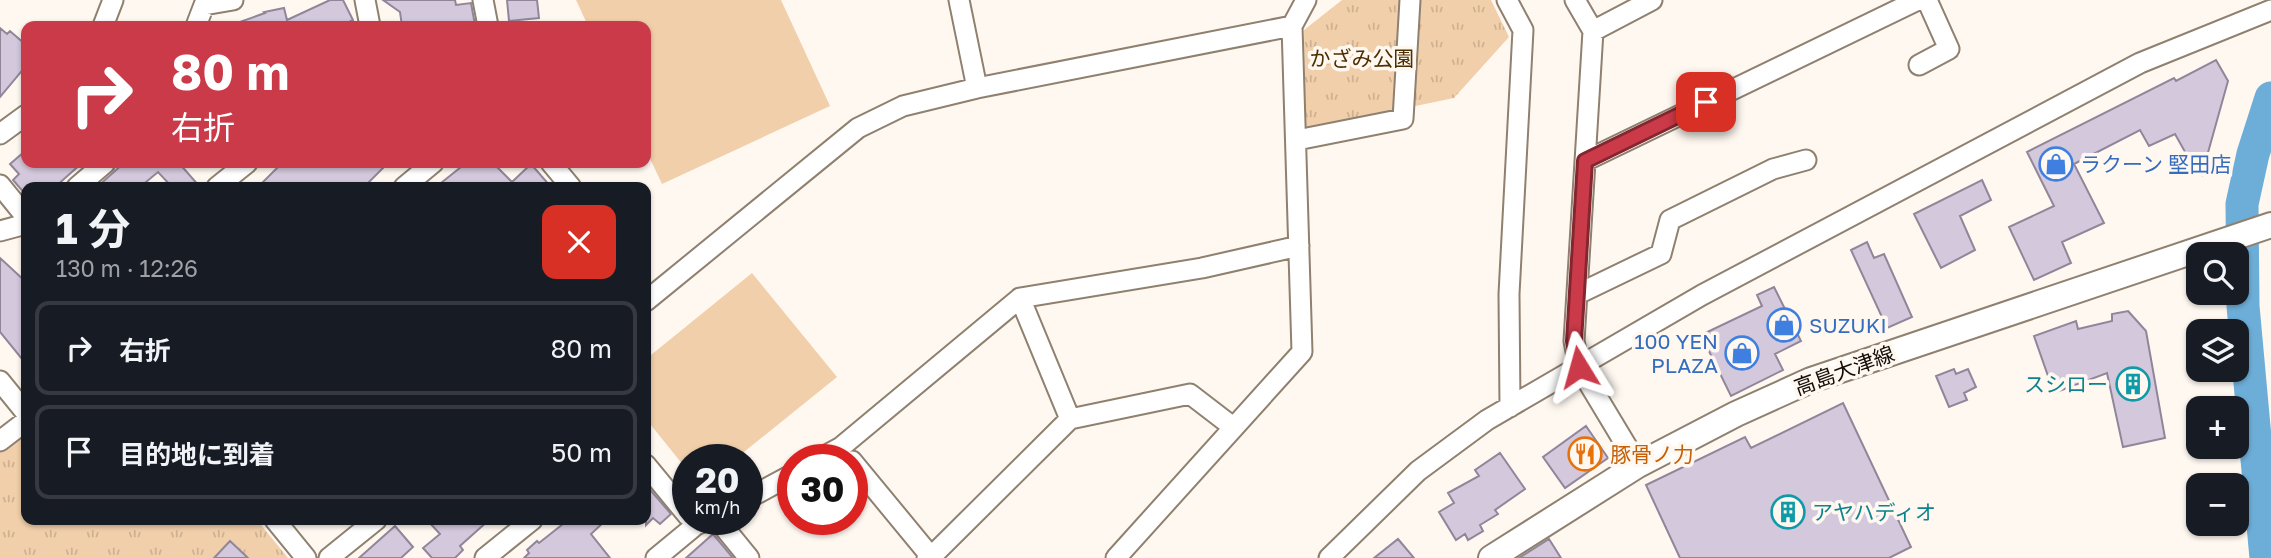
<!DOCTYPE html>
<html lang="ja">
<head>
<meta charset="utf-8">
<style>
	:root { --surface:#171b24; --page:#242831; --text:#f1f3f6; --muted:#9ea1a6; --line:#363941 }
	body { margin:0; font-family:"Golos Text","Noto Sans JP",sans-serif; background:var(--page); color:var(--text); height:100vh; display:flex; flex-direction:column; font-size:26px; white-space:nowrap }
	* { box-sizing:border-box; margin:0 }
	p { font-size:23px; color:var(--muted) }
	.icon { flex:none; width:38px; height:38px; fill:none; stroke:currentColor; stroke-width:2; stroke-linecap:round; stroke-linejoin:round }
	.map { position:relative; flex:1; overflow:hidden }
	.details { position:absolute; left:21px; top:182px; width:630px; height:343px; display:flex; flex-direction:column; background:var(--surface); border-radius:14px; box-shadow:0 2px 5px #0004 }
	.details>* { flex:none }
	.guide { position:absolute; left:21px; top:21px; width:630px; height:147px; border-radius:14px; box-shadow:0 2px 5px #0004; background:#cb3a48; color:#fff; overflow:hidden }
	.fabs { position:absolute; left:2186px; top:242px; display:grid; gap:14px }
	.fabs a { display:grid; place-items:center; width:63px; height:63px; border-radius:14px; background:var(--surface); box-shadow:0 2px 5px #0004; font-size:35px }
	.speed { position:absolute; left:672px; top:444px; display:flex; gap:14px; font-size:35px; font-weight:700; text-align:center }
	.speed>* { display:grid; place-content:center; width:91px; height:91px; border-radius:50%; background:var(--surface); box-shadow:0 2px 5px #0004; line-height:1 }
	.speed small { font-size:18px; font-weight:400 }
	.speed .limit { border:10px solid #d22; background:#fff; color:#111 }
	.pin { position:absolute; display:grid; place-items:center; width:60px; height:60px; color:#fff; margin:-30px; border-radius:14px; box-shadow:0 4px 10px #0006 }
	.me { position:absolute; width:77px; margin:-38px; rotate:352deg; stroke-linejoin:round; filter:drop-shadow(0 0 5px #0008) }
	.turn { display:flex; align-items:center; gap:24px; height:147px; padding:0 35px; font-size:32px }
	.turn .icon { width:91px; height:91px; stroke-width:2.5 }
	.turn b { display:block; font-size:49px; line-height:60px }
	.round { display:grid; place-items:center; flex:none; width:74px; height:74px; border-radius:14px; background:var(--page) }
	.headline { display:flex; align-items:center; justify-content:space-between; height:119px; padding:0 35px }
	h1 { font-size:42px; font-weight:700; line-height:52px }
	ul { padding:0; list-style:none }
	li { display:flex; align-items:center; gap:21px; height:94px; margin:0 14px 10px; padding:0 21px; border:4px solid var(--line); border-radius:14px }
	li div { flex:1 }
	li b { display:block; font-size:26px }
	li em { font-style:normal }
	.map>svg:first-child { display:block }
	.grass { fill:url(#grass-tufts) }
	.pitch { fill:#f1cfaa }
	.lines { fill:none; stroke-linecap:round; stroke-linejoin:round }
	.river { stroke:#6daed8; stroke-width:33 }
	.building { fill:#d4c8dc; stroke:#918699; stroke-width:2 }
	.minor-casing { stroke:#8f806f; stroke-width:23 }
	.major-casing { stroke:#8f806f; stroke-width:28 }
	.minor { stroke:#fff; stroke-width:19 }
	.major { stroke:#fff; stroke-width:24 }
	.route-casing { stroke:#84262f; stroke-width:18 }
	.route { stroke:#cb3a48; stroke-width:12 }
	.labels { text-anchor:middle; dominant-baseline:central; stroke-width:7; stroke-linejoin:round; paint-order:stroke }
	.park-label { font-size:21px; fill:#4d2e00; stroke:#fff8f1 }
	.shop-label { font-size:21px; fill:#366cbe; stroke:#fff8f1; text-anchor:start }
	.street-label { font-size:21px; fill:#120d07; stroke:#fff8f1 }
	.culture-label { font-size:21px; fill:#0d838f; stroke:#fff8f1; text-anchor:end }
	.food-label { font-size:21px; fill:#c56008; stroke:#fff8f1; text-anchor:start }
</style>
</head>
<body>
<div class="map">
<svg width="2271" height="558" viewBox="0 0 2271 558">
	<defs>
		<pattern id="grass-tufts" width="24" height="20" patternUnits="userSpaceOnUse" patternTransform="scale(1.75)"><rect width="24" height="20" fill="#f1cfaa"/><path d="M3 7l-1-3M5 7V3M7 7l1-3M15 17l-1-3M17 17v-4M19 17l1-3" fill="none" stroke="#ceb191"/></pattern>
	</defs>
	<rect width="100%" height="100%" fill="#fff8f1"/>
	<path class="grass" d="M1342,0H1491L1509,37L1454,98L1305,129L1304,30Z
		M26,432V520H257L288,558H0V451Z"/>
	<path class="pitch" d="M576,0H781L830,106L662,184L646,150V26H588Z
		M752,273L837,377L734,460H688V471L646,419V359Z"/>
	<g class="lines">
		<path class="river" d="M2266,558L2243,306L2242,204L2253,154L2271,98"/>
	</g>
	<path class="building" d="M330,0H343L353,20L341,26H235L234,24L265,13L264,12L284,8L287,20Z
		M383,0H455L456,5L471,3L475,25L402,26L400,12Z
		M507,0H537L539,18L509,21Z
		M0,28L7,34L10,31L26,45V66L0,97Z
		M2216,60L2228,81L2202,174L2193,157L2189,159L2175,134L2149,146L2140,130L2074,164L2104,223L2062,242L2071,263L2034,280L2009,227L2054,206L2027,152L2174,78L2176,81Z
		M24,152L26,163H82L55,187H26V195L13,180L19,174L10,164Z
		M124,163H179L200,187H172L158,172L140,187H97Z
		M282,163H388L364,187H258Z
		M466,163H493L512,182L531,164L551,187H436Z
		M1982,180L1991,200L1960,216L1975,250L1941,268L1914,214Z
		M1867,242L1874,258L1884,254L1912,317L1887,328L1851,250Z
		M0,258L26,282V364L0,332Z
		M1774,287L1801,341L1775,354L1783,370L1731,396L1701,335L1762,306L1757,295Z
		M2128,311L2146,331L2165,438L2123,447L2107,373L2054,393L2034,336L2076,321L2078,329L2112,321V314Z
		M1954,369L1956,374L1968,369L1976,387L1964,393L1967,400L1949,407L1936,376Z
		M1843,403L1911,547L1889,558H1680L1646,485L1745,437L1751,448Z
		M1586,426L1608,458L1565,488L1543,457Z
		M1500,453L1525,489L1495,510L1498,514L1480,525L1483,531L1468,540L1465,534L1456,540L1439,512L1454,503L1448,493L1479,476L1475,470Z
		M646,485L671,514L660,524L653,518L646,525Z
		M427,520H489L460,546L463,550L455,558H432L423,548L440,534Z
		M568,520H606L591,534L610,558H524L529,553L527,550L537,541L539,543Z
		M395,526L413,547L401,558H359Z
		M713,534L733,558H686Z
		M1398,539L1414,558H1374Z
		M1549,539L1561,558H1519Z
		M230,541L248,558H214Z"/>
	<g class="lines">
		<defs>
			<path id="minor" d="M365,0L370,26
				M483,0L488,26
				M959,0L977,88
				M1507,0L1523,30L1509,294L1510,407
				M1575,0L1593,31L1574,341L1579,367L1638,465
				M103,26L113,0
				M196,26L204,5L233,0
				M1593,31L1652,0
				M1919,65L1949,49L1927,0
				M0,134L26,115
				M1297,140L1403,119L1410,0
				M1585,161L1918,0
				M551,163L571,187
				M0,185L26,217
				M77,187L105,163
				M217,187L247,163
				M404,187L433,163
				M0,231L26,224
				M1578,294L1661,254L1670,220L1773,169L1806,160
				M1020,298L1070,419
				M646,301L858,128L903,106L977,88L1292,26
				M0,381L26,413
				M0,441L26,421
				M817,460L841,447L1020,298L1202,268L1299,246
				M852,461L932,558
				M646,465L688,516
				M747,499L793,474
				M275,520L306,558
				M718,520L749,558
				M329,558L376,520
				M485,558L532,520
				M656,558L696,525L708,520
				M927,558L931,557L1070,419L1190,394L1233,427
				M1116,558L1302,352L1292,26L1306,0
				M1329,558L1418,471L1487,420L1702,295L2140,63L2271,10"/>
			<path id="major" d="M1491,558L1638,465L1736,414L1811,380L2271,225"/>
		</defs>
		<use href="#minor" class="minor-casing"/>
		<use href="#major" class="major-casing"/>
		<use href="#minor" class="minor"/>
		<use href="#major" class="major"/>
	</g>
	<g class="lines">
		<defs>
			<path id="route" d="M1579,367L1574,341L1585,161L1706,102"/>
		</defs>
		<use href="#route" class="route-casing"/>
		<use href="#route" class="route"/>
	</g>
	<defs>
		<symbol id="shop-ring" viewBox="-11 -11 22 22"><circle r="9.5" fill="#fff8f1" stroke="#3f7fe0" stroke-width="1.5"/><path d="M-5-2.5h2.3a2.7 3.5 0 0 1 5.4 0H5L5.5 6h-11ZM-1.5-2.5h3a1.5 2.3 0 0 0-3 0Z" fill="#3f7fe0"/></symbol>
		<symbol id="building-ring" viewBox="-11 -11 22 22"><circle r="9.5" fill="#fff8f1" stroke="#0f9aa8" stroke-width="1.5"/><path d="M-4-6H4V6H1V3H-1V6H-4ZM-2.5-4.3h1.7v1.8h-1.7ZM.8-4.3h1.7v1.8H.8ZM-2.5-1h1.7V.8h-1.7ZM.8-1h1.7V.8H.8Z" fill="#0f9aa8"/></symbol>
		<symbol id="restaurant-ring" viewBox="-11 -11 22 22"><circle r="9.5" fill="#fff8f1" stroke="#e8710a" stroke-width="1.5"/><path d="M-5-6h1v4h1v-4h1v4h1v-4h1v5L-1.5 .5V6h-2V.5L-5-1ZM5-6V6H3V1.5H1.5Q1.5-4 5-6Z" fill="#e8710a"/></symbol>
	</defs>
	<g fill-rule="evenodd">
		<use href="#shop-ring" x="2037" y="145" width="38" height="38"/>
		<use href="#shop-ring" x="1765" y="306" width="38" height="38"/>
		<use href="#shop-ring" x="1723" y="334" width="38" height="38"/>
		<use href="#building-ring" x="2114" y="365" width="38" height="38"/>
		<use href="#restaurant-ring" x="1566" y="435" width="38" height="38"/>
		<use href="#building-ring" x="1769" y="493" width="38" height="38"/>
	</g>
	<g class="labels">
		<g class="park-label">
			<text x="1362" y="58">かざみ公園</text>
		</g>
		<g class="shop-label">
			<text x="2080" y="164">ラクーン 堅田店</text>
			<text x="1809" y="325">SUZUKI</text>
			<text x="1718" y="341" text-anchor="end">100 YEN<tspan x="1718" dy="24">PLAZA</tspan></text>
		</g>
		<g class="street-label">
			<text transform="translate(1844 370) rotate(-20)">高島大津線</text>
		</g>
		<g class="culture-label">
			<text x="2108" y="384">スシロー</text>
			<text x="1812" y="512" text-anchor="start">アヤハディオ</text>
		</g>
		<g class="food-label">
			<text x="1610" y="454">豚骨ノ力</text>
		</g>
	</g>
</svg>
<div class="fabs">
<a><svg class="icon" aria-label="search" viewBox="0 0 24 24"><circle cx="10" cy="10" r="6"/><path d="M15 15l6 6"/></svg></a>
<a><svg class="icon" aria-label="layers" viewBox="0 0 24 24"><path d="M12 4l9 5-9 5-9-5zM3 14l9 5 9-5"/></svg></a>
<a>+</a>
<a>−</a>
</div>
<div class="speed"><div>20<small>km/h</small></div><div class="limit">30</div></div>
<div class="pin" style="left:1706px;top:102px;background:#d93025"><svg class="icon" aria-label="arrive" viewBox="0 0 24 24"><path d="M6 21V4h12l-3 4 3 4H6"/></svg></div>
<svg class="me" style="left:1579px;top:367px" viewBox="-20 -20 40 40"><path d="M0-17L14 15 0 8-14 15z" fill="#cb3a48" stroke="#fff" stroke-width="4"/></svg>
<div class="guide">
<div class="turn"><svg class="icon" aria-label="right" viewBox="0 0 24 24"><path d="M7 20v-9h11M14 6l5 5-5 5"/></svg><div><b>80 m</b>右折</div></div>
</div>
<section class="details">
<div class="headline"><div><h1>1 分</h1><p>130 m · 12:26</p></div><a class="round" style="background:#d93025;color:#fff"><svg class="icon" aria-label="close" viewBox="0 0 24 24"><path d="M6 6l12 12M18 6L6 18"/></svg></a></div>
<ul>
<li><svg class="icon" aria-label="right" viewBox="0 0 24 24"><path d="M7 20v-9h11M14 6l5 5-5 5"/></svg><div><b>右折</b></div><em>80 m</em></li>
<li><svg class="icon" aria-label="arrive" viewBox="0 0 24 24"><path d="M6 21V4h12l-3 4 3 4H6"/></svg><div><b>目的地に到着</b></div><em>50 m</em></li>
</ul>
</section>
</div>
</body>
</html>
